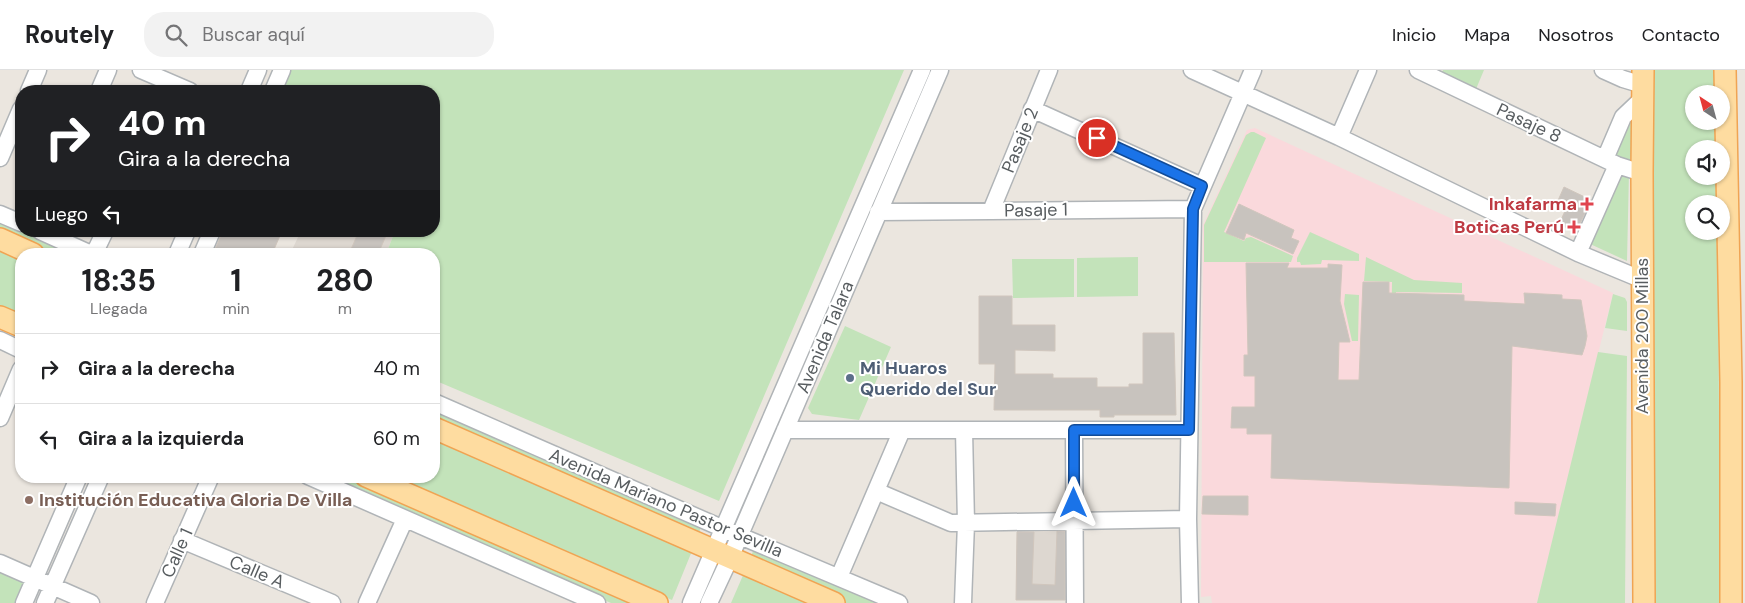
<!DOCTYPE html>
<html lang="es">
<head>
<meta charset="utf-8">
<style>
	:root { --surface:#fff; --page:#f2f2f2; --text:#202124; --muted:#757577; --line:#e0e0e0 }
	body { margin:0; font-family:"DM Sans",sans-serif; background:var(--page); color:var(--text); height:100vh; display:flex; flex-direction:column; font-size:19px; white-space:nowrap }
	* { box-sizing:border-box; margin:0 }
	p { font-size:16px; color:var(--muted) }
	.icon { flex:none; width:28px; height:28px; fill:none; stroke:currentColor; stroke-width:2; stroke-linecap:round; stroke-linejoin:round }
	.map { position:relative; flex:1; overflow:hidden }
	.sheet { position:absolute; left:15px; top:178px; width:425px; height:235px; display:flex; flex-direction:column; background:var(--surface); border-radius:20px; box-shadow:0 1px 4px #0004 }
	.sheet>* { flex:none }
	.hud { position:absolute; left:15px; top:15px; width:425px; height:152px; border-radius:20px; box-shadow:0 1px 4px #0004; background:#202124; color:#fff; overflow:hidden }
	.needle { width:32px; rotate:324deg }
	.controls { position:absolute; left:1685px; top:15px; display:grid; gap:10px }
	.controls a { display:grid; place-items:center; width:45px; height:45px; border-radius:50%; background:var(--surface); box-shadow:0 1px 4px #0004; font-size:25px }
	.pin { position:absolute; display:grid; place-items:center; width:42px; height:42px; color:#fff; margin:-21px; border:2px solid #fff; border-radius:50%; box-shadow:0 1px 5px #0007 }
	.me { position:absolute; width:55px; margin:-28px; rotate:0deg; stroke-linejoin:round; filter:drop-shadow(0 0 4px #0008) }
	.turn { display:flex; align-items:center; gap:18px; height:105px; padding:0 20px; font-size:22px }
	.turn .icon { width:65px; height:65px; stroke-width:2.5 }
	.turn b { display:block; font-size:35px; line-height:42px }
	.then { display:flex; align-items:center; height:48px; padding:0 20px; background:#0003; gap:10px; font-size:19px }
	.eta { display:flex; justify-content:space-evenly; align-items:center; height:85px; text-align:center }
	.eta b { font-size:30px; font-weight:700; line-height:35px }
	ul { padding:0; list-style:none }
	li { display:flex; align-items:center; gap:15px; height:70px; padding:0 20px; border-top:1px solid var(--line) }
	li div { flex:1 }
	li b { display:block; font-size:19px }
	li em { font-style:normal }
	header { display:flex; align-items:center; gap:30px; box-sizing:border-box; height:70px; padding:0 25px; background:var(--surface); border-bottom:1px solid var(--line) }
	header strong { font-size:24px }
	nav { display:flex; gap:28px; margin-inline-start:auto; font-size:18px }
	.search { width:350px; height:45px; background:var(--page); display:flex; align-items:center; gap:12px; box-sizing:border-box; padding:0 18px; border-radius:20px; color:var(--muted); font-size:19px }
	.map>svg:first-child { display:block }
	.education { fill:#ddd7d0 }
	.medical { fill:#fad9dc }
	.green { fill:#c3e3ba }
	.building { fill:#c8c3be; stroke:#d0c6bd }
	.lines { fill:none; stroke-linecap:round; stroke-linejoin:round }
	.minor-casing { stroke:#b0b4b7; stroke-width:19 }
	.major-casing { stroke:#f0a453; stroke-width:24 }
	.minor { stroke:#fff; stroke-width:16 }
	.major { stroke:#fedca0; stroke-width:21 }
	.route-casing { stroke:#114b97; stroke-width:12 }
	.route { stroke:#1a73e8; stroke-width:9 }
	.health-dot { fill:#e0444e; stroke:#fff; stroke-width:2 }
	.service-dot { fill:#5c6f8a; stroke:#fff; stroke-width:2 }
	.education-dot { fill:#8d6e63; stroke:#fff; stroke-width:2 }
	.labels { text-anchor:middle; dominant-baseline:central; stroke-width:4; stroke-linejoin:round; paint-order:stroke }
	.street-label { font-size:18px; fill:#585d60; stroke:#fff }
	.health-label { font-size:18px; font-weight:bold; fill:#be3a42; stroke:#fff; text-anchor:end }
	.service-label { font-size:18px; font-weight:bold; fill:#4e5e75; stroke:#fff; text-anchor:start }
	.education-label { font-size:18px; font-weight:bold; fill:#785e54; stroke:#fff; text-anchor:start }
</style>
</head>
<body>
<header>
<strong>Routely</strong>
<div class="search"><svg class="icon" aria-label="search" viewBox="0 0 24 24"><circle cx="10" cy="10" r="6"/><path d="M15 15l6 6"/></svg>Buscar aquí</div>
<nav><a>Inicio</a><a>Mapa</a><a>Nosotros</a><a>Contacto</a></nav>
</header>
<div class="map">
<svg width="1745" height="533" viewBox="0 0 1745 533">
	<rect width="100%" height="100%" fill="#ebe6df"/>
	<path class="education" d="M301,161H395L386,184H290Z
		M1017,459H1072L1071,530H1016Z"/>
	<path class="medical" d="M1255,58L1613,223L1537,533H1212L1211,526L1201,527L1203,155L1247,60Z"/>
	<path class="green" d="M290,0H904L719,431L434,310V184H386L395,161H434V21H281Z
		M1443,0H1484L1476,19L1441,4Z
		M1649,0H1716V24H1694V51H1716L1717,79H1694V106H1717V134H1694V161H1718L1720,533H1651Z
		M1633,48L1636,65L1630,90H1618L1611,86L1625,56Z
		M1251,62H1254L1266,68L1224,162L1244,171L1246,168L1251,167L1293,186L1291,192H1204V155L1246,65Z
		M1622,101L1629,102L1627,191L1588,173Z
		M0,149L21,158V161H29L81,184H45L0,164Z
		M1310,162L1359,184V191L1322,190L1321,194L1301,195L1300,192H1297V188Z
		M0,180L21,189V247L0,237Z
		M1138,187V226L1077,227V188Z
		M1366,187L1414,210L1462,213V223L1396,222L1395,272H1391L1392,212L1364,211Z
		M1074,189V227L1013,228L1012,189Z
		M1345,224L1359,225L1358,271H1352L1344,234Z
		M1613,224L1625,228L1627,232V261L1605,258Z
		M845,256L891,277L859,350L812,344L808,338Z
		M1598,282L1627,286L1625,533H1537Z
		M434,338L703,453L697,467L434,353Z
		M434,369L692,481L672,530L389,406H434Z
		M321,406H346L640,533H611Z
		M755,476L884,533H846L750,489Z
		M0,501L27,513L18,533H0Z
		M744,503L810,533H731Z"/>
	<path class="building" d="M1564,117L1591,130L1576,162L1559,154L1566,139L1556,135Z
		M1239,134L1294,160L1291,168L1299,171L1293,184L1246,163L1244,170L1226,163Z
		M223,161H282L272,184H213Z
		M359,161H388L378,184H349Z
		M1246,193H1289L1287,198H1328V194L1342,195L1340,231L1350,272H1339L1338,310H1359L1363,212H1389V223L1464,225V231L1525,234L1524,223L1562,225V229L1581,230L1587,266L1585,276L1582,285L1512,276L1509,418L1271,408L1272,364H1247V358H1231L1232,337H1255V306H1244V285H1248Z
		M979,226H1012V255H1055V281L1015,280V304H1053V308H1097V317H1129V314H1143V263H1174L1176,345H1114V347H1100V340H994L995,294H979Z
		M1203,426H1248V445L1202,444Z
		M1515,432L1556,434L1555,446L1515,444Z
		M1057,461H1065V530H1016L1017,462H1034L1032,514L1055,515Z"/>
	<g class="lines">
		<defs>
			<path id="minor" d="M141,0L190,21
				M1192,0L1339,67L1578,183L1643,210
				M1418,0L1617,95L1642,103
				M1603,0L1623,9L1643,15
				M29,21L38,0
				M99,21L108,0
				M249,21L258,0
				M273,21L282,0
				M1032,39L1202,116
				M1339,67L1368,0
				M0,88L21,39
				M1605,89L1623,47L1642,29
				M991,141L1049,0
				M878,142L1193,139
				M0,144L21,153
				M40,161L91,184
				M1578,183L1617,95
				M94,184L105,161
				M177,184L187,161
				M202,184L212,161
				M0,270L21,280
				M434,332L740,466L899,533
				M0,348L21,299
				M785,360H1189
				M1074,360L1075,533
				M308,406L597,533
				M876,421L951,453L1188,449
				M182,470L332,533
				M0,493L91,533
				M839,507L902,360
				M24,533L79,406
				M45,533L101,406
				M155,533L211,406
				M367,533L405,449
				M691,533L922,0
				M709,533L730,488L940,0
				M963,533L966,453L964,360
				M1190,533L1188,449L1193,139L1253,0"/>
			<path id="major" d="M1643,0L1642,103L1644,533
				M1725,0L1731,312V533
				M0,169L33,184
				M0,247L21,256
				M434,358L834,533
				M366,406L657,533"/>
		</defs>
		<use href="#minor" class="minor-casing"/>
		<use href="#major" class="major-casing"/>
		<use href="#minor" class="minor"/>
		<use href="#major" class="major"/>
	</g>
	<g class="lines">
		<defs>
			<path id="route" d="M1074,433V360H1189L1193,139L1202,116L1097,68"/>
		</defs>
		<use href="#route" class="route-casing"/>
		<use href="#route" class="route"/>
	</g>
	<g class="health-dot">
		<path d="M1584.5 126.5h5v5h5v5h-5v5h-5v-5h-5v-5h5z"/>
		<path d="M1571.5 149.5h5v5h5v5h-5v5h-5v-5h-5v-5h5z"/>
	</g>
	<circle class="service-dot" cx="850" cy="308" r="5"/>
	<circle class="education-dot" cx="29" cy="430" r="5"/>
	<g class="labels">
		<g class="street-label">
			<text transform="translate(1529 53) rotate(25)">Pasaje 8</text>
			<text transform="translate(1020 70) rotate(-68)">Pasaje 2</text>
			<text transform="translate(1036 140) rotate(-1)">Pasaje 1</text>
			<text transform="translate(1642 266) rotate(-90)">Avenida 200 Millas</text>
			<text transform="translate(825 267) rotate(-67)">Avenida Talara</text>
			<text transform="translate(666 433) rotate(23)">Avenida Mariano Pastor Sevilla</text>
			<text transform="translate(177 483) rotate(-66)">Calle 1</text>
			<text transform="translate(257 502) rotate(23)">Calle A</text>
		</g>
		<g class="health-label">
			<text x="1577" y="134">Inkafarma</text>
			<text x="1564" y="157">Boticas Perú</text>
		</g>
		<g class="service-label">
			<text x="860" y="298">Mi Huaros<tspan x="860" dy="21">Querido del Sur</tspan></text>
		</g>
		<g class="education-label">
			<text x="39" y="430">Institución Educativa Gloria De Villa</text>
		</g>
	</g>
</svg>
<div class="controls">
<a><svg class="needle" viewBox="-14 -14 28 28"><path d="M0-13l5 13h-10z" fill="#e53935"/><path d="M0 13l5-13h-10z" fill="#757577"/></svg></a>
<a><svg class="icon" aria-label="sound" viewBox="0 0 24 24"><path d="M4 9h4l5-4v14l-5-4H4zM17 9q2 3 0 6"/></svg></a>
<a><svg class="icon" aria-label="search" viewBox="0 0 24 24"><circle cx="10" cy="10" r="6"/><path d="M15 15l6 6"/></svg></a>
</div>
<div class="pin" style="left:1097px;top:68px;background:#d93025"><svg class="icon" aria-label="arrive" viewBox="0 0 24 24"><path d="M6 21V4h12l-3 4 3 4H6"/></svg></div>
<svg class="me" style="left:1074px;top:433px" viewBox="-20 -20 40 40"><path d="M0-17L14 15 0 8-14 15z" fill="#1a73e8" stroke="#fff" stroke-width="4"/></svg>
<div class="hud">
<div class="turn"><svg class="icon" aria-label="right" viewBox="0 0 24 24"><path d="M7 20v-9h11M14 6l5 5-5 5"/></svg><div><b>40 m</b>Gira a la derecha</div></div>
<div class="then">Luego<svg class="icon" aria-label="left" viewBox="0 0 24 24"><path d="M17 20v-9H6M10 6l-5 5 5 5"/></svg></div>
</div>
<section class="sheet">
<div class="eta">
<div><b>18:35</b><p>Llegada</p></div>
<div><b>1</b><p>min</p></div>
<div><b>280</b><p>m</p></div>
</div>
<ul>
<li><svg class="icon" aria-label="right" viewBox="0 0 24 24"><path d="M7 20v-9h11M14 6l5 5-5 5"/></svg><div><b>Gira a la derecha</b></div><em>40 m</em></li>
<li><svg class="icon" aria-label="left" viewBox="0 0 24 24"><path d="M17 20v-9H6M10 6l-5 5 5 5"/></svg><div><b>Gira a la izquierda</b></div><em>60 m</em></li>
</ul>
</section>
</div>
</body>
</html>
